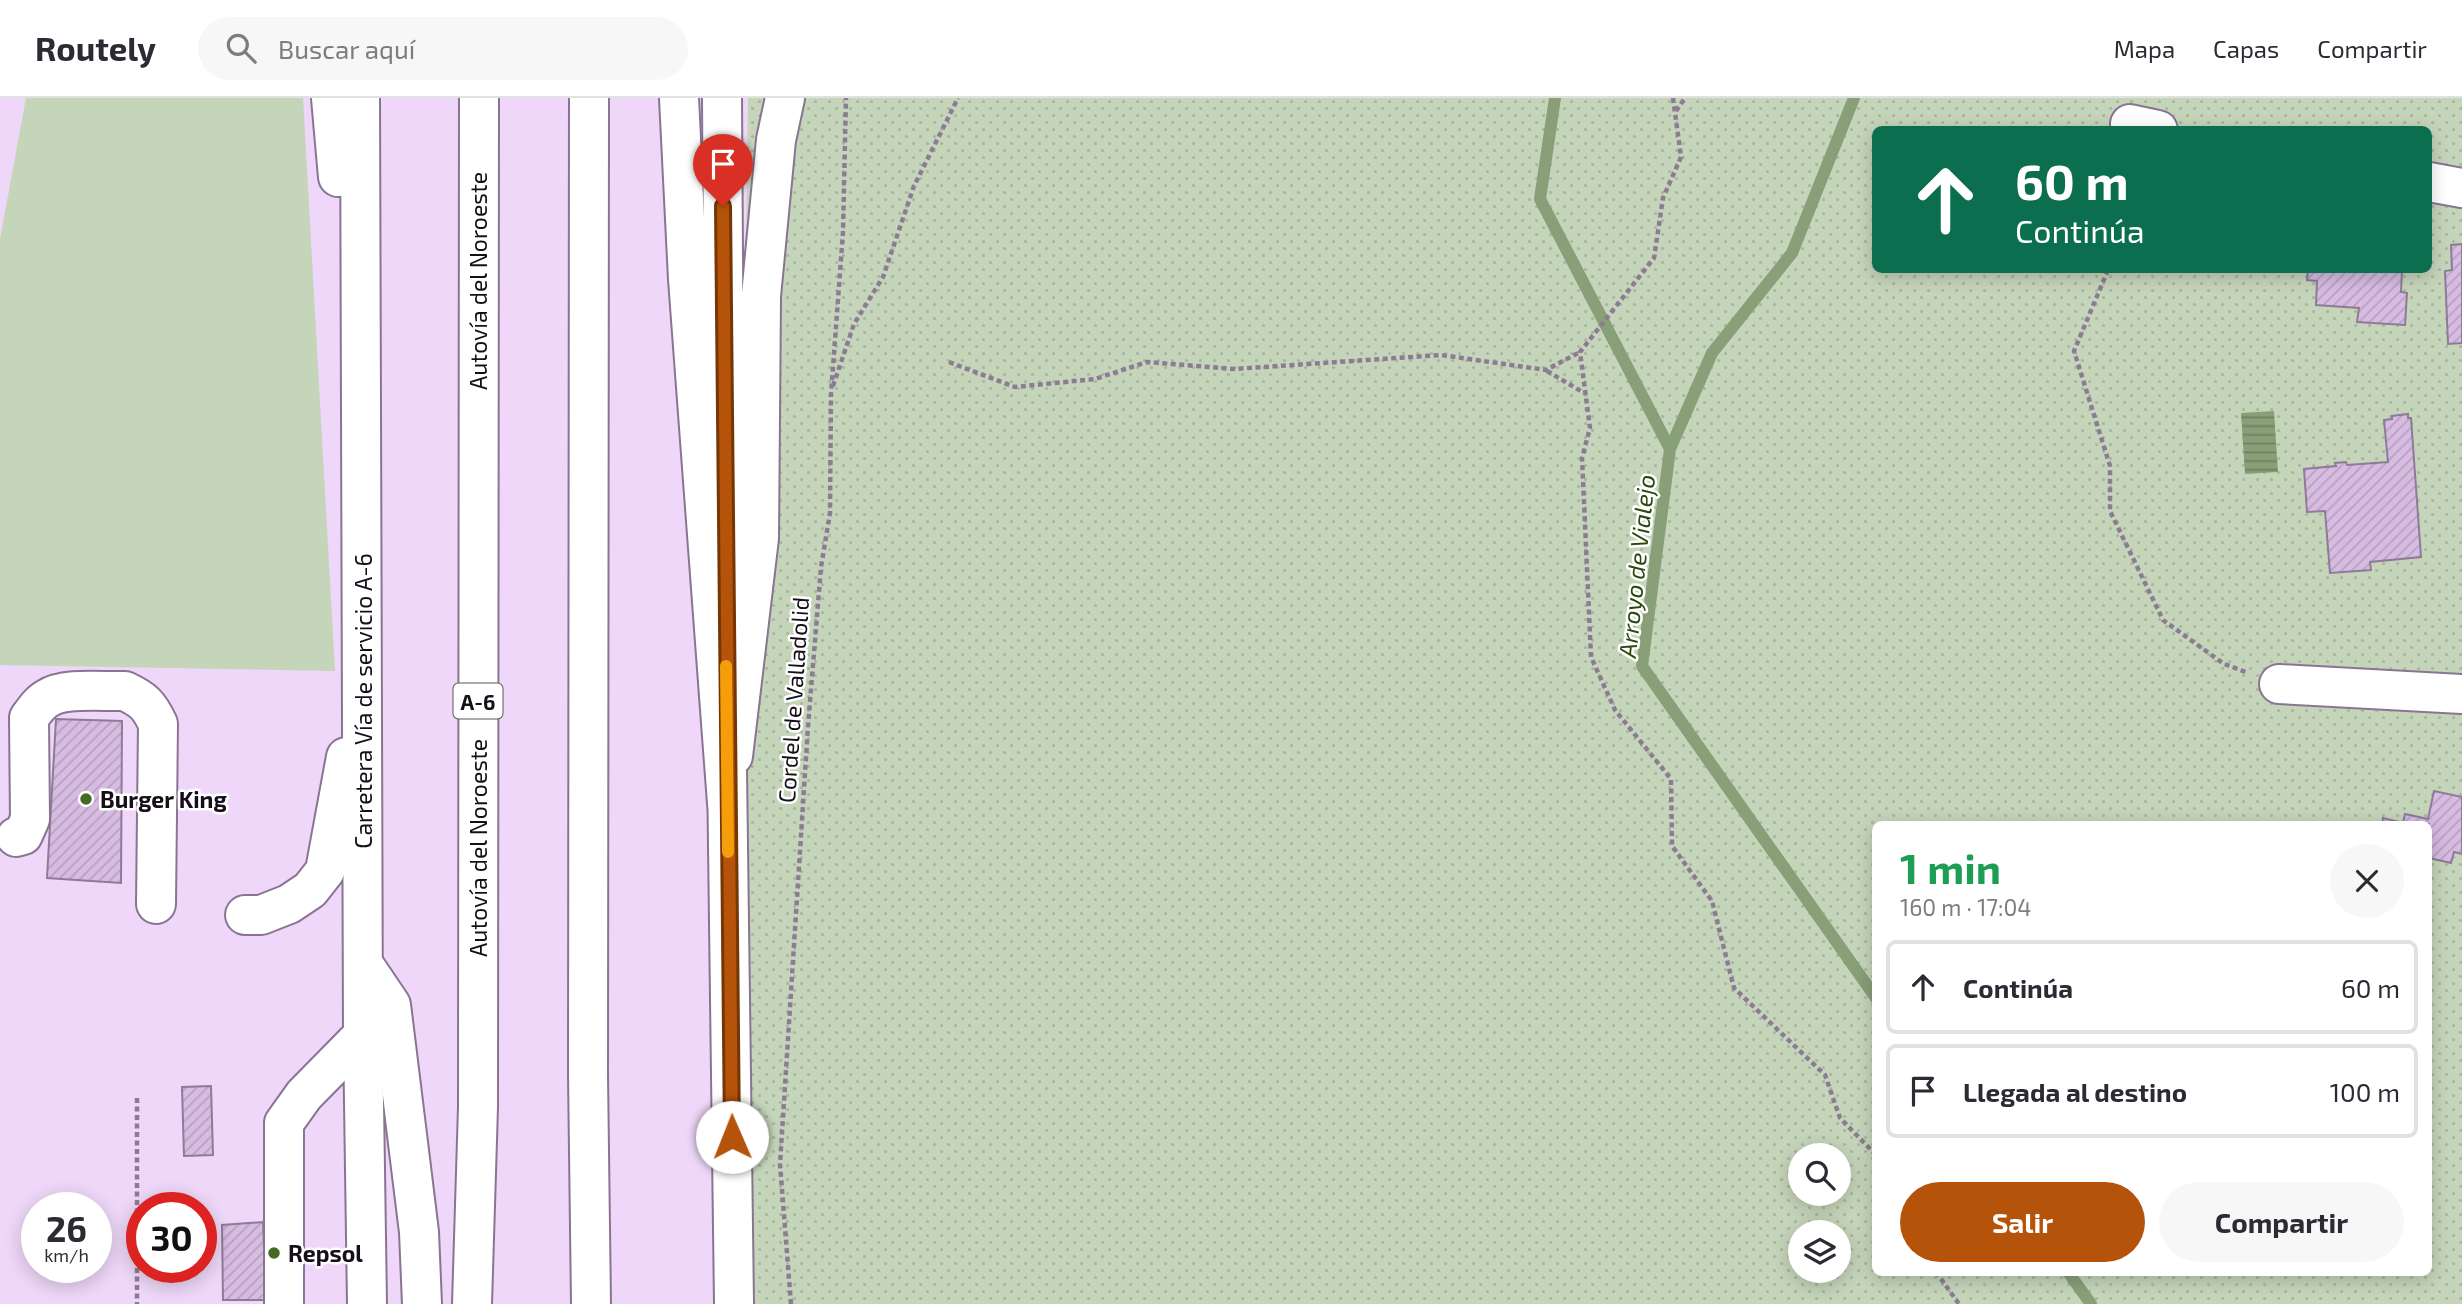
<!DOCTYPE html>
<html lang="es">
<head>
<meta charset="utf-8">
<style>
	:root { --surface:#fff; --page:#f7f7f7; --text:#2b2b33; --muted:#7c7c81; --line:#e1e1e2; --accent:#b45309 }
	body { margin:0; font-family:"Exo 2",sans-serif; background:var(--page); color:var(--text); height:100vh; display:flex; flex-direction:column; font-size:26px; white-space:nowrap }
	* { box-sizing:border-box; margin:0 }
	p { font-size:23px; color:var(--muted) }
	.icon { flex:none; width:38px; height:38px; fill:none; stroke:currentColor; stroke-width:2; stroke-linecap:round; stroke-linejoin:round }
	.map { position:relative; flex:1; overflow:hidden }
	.side { position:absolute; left:1872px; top:723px; width:560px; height:455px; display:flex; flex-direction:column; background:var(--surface); border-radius:10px; box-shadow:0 4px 18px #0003 }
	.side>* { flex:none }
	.hud { position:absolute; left:1872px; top:28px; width:560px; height:147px; border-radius:10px; box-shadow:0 4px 18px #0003; background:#0b6e4f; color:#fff; overflow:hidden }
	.buttons { position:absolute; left:1788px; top:1045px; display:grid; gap:14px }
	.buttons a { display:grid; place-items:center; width:63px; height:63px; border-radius:50%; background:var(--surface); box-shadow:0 4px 18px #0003; font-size:35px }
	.speed { position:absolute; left:21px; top:1094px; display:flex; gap:14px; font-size:35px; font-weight:700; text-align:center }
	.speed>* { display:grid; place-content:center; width:91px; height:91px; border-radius:50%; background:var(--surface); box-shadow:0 4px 18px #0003; line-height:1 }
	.speed small { font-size:18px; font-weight:400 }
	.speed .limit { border:10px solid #d22; background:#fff; color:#111 }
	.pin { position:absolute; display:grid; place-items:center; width:60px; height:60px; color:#fff; margin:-72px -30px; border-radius:50% 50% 50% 0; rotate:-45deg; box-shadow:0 0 7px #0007 }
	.pin .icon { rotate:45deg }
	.me { position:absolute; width:77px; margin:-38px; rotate:359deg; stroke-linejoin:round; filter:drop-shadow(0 0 5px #0008) }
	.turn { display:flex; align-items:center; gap:24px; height:147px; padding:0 28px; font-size:32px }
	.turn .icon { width:91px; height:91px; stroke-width:2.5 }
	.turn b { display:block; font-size:49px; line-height:60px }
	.round { display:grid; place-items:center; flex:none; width:74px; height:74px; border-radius:37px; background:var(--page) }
	.summary { display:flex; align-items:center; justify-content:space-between; height:119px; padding:0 28px }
	h1 { font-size:42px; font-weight:700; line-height:52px; color:#1e9e55 }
	.button { display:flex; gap:14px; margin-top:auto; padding:14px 28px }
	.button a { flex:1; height:80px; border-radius:42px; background:var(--accent); color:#fff; font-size:28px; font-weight:700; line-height:80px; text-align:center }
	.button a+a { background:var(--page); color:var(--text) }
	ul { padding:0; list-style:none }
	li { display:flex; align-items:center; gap:21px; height:94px; margin:0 14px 10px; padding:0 14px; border:4px solid var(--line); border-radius:10px }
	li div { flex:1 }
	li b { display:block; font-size:26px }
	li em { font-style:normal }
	header { display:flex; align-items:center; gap:42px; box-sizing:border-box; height:98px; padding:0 35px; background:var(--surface); border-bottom:2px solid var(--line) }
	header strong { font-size:33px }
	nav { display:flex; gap:38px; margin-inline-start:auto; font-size:24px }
	.search { width:490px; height:63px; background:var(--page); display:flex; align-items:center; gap:18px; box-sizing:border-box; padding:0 24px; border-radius:38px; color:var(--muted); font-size:26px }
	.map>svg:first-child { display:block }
	.grass { fill:#c5d5ba }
	.park { fill:url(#park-dots); fill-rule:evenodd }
	.water { fill:url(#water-rules) }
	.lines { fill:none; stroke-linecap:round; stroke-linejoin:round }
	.stream { stroke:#889f78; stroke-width:12 }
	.building { fill:url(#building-hatch); stroke:#8f7a98; stroke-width:2 }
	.minor-casing { stroke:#897592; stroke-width:42 }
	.highway-casing { stroke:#897592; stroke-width:42 }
	.path { stroke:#8c7c93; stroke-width:4.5; stroke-dasharray:5 3.5; stroke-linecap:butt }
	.minor { stroke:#fff; stroke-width:38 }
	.highway { stroke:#fff; stroke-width:38 }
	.route-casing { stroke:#753606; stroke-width:18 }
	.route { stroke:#b45309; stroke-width:12 }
	.slow { stroke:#f59e0b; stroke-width:12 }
	.poi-dot { fill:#456a24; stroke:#fff; stroke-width:2.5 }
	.labels { text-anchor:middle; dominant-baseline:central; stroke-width:5; stroke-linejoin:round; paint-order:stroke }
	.shield { fill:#fff; stroke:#5c565e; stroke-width:2 }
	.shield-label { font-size:21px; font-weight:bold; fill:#160e19 }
	.street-label { font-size:23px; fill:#160e19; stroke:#fff }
	.poi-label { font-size:23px; font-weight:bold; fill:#160e19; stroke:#fff; text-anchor:start }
	.water-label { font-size:24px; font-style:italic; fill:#2a480d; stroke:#fff }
</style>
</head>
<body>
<header>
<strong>Routely</strong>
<div class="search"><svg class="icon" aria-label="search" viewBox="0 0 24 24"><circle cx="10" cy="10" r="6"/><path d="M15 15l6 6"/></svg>Buscar aquí</div>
<nav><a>Mapa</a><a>Capas</a><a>Compartir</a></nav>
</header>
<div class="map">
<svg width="2462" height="1206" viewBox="0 0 2462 1206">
	<defs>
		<pattern id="park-dots" width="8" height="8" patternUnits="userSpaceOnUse" patternTransform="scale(1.75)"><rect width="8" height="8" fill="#c5d5ba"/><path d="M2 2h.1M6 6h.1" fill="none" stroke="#a8b69f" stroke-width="1.8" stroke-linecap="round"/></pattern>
		<pattern id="water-rules" width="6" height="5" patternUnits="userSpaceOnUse" patternTransform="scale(1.75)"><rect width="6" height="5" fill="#889f78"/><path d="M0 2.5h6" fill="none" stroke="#6e8062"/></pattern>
		<pattern id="building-hatch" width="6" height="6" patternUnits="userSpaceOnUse" patternTransform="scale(1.75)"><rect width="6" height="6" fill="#d7bce2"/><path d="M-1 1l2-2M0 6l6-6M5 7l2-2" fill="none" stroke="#b8a0c1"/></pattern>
	</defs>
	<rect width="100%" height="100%" fill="#eed7f8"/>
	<path class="grass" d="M26,0H303L335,573L0,567V141Z"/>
	<path class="park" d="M748,0H2462V1206H733ZM1876,32H2429V172H1876ZM1876,726H2429V1174H1876ZM1801,1057H1839V1096H1801ZM1801,1134H1839V1172H1801Z"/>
	<path class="water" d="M2274,313L2278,374L2245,376L2241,315Z"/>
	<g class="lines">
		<path class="stream" d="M1555,0L1540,101L1670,351L1642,568L1876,900
			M1670,351L1712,255L1792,155L1854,0
			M2068,1174L2091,1206"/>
	</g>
	<path class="building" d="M2462,146V245L2448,246L2445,173L2452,172L2451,147Z
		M2308,172H2402L2401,194L2407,195L2405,227L2357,224L2359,210L2316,207L2317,183L2307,182Z
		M2408,316V320H2411L2421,459L2370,464L2371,472L2330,475L2325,413L2307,414L2304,371L2336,368L2335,365L2346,364L2347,367L2388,364L2384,322L2392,321V318Z
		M56,621L122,623L121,785L47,780Z
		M2434,693L2462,699V756L2454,754L2451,765L2429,760V726H2382L2383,720L2403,725L2405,716L2428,721Z
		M211,988L213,1057L184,1058L182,989Z
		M263,1124L266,1202H223L222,1127Z"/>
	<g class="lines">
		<defs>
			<path id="minor" d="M331,0L338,79
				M360,0L363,937L367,1206
				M722,0L725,470
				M2130,26L2158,32
				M2429,84L2462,90
				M2279,586L2462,596
				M733,658L759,440L761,198L776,42L785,0
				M727,671L734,1206
				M16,739L23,737L30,721L29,620C34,613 40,604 48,600C65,589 104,594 125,593C144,602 149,607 158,626L156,806
				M245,817H261L289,806L310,792L325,773L346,659
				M284,1206V1025L304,997L363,937"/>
			<path id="highway" d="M589,0L588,977L591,1206
				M679,0L688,181L727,705
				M364,867L391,907L419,1134L422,1206
				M472,1206L478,1009L479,0"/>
		</defs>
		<use href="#minor" class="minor-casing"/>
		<use href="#highway" class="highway-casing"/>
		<path class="path" d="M1673,0L1681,59L1663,100L1654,160L1580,254L1590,330L1582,360L1591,559L1615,612L1671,681L1672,748L1712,803L1734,890L1825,977L1840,1020L1876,1057
			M1676,13L1685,0
			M2108,172L2074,253L2110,368V413L2163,522L2224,566L2246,574
			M949,264L1015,289L1095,281L1147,264L1234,271L1441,257L1546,272L1580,254
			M1547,273L1584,295
			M833,288L854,226L883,179L914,88L958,0
			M137,1000V1206
			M1936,1174L1959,1206
			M791,1206L780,1066L808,628L821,469L830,415L831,296L843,134L846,0"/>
		<use href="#minor" class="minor"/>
		<use href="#highway" class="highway"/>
	</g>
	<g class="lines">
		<defs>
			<path id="route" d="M723,108L732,1039"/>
		</defs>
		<use href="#route" class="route-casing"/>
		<use href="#route" class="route"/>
		<path class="slow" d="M726,568L728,754"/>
	</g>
	<g class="poi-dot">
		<circle cx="86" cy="701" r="7"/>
		<circle cx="274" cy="1155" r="7"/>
	</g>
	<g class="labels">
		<rect class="shield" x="453.5" y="585.5" width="49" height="35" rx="5"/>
		<g class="shield-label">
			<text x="478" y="603">A-6</text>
		</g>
		<g class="street-label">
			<text transform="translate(478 183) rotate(-90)">Autovía del Noroeste</text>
			<text transform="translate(793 602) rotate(-86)">Cordel de Valladolid</text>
			<text transform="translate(363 603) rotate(-90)">Carretera Vía de servicio A-6</text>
			<text transform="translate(478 750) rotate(-90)">Autovía del Noroeste</text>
		</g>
		<g class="poi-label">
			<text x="100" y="701">Burger King</text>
			<text x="288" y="1155">Repsol</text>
		</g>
		<g class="water-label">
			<text transform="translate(1636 468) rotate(-84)">Arroyo de Vialejo</text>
		</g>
	</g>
</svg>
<div class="buttons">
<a><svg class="icon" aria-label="search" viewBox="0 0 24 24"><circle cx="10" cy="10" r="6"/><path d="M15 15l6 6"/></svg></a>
<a><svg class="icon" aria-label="layers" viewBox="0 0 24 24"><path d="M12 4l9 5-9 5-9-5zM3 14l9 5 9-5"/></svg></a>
</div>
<div class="speed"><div>26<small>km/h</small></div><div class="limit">30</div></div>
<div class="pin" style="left:723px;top:108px;background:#d93025"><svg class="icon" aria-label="arrive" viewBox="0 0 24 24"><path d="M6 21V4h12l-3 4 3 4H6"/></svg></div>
<svg class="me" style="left:732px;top:1039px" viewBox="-20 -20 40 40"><circle r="19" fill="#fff"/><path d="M0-13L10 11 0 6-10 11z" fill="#b45309"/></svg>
<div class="hud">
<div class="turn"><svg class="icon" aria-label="ahead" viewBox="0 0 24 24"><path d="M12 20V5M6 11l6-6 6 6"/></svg><div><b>60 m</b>Continúa</div></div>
</div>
<section class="side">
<div class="summary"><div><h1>1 min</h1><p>160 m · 17:04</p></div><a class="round"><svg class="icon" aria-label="close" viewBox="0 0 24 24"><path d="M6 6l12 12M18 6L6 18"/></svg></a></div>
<ul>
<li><svg class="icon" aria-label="ahead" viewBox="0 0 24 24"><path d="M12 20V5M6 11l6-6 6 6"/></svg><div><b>Continúa</b></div><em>60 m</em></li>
<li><svg class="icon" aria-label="arrive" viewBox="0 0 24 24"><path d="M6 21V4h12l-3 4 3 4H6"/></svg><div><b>Llegada al destino</b></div><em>100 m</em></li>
</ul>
<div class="button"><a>Salir</a><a>Compartir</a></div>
</section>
</div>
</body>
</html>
